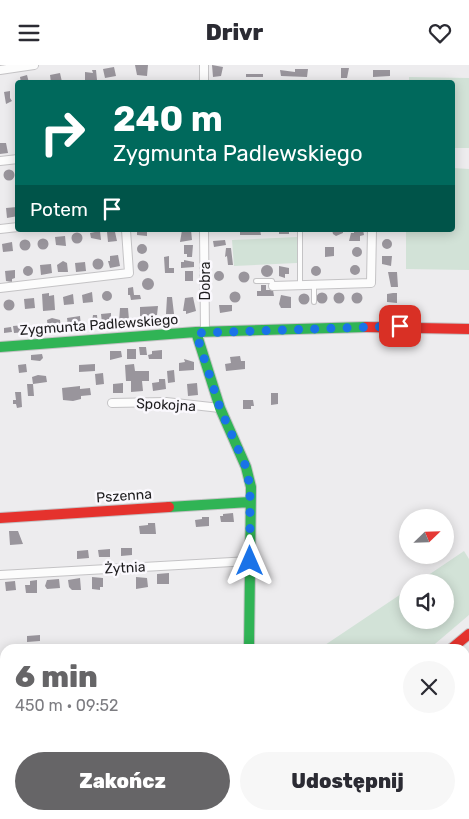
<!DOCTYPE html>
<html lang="pl">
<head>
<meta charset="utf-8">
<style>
	:root { --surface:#fff; --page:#f7f7f7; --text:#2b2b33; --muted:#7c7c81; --accent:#666567 }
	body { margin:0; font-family:Rubik,sans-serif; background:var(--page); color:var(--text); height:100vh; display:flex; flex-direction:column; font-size:19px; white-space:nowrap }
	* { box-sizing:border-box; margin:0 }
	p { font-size:16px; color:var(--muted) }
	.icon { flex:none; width:28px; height:28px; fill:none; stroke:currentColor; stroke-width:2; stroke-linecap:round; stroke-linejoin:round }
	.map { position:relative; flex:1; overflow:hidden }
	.drawer { position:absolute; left:0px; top:579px; width:470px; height:176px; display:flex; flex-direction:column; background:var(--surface); border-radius:15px 15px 0 0; box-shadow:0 2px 12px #0003 }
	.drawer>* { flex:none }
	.hud { position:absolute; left:15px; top:15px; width:440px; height:152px; border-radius:5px; box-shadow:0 2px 12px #0003; background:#00695c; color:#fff; overflow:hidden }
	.needle { width:32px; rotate:67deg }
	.controls { position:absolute; left:399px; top:444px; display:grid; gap:10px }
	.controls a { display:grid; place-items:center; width:55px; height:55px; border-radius:50%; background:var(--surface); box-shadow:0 2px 12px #0003; font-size:25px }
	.pin { position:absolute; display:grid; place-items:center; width:42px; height:42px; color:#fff; margin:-21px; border-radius:10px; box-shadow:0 2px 8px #0006 }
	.me { position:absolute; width:55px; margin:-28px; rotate:0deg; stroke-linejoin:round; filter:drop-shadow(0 0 4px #0008) }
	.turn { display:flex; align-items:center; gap:18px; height:105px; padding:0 15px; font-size:22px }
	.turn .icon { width:65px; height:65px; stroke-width:2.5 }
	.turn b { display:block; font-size:35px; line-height:42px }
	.then { display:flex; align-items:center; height:48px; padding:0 15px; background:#0003; gap:10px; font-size:19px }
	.round { display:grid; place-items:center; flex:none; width:52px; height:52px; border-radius:26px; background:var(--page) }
	.summary { display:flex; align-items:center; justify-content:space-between; height:85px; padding:0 15px }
	h1 { font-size:30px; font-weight:800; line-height:38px; color:var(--accent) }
	.primary-button { display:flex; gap:10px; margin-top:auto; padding:10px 15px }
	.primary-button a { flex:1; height:58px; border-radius:30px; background:var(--accent); color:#fff; font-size:20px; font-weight:800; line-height:58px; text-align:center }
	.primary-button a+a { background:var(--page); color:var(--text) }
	header { display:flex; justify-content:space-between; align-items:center; height:65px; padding:0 15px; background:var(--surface); font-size:22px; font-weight:800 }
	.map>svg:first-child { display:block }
	.green { fill:#d2e2d7 }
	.building { fill:#99959c }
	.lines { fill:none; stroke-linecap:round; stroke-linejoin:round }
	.lane-casing { stroke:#c4c3c5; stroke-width:6 }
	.street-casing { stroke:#c4c3c5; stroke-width:10 }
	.fast-casing { stroke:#c4c3c5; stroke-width:12 }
	.jam-casing { stroke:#c4c3c5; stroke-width:12 }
	.lane { stroke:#fcfcfc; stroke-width:4 }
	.street { stroke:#fcfcfc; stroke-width:8 }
	.fast { stroke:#30b455; stroke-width:10 }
	.jam { stroke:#e5322d; stroke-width:10 }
	.route { stroke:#1a73e8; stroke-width:9; stroke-dasharray:0 16.2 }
	.labels { text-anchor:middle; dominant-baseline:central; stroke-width:5; stroke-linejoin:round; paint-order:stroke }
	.street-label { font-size:14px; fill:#1e1d1f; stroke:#faf8fd }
</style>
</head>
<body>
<header><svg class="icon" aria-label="menu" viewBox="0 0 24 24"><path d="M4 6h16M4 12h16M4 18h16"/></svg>Drivr<svg class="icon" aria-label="heart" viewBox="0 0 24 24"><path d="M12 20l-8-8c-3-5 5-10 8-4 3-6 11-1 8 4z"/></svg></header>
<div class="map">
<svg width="469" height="754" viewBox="0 0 469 754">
	<rect width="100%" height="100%" fill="#edecee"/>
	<path class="green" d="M409,12L469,13V83H453L452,18L409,17Z
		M453,103L469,104V205L406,204V165H452Z
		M297,172V198L234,201L232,175Z
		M464,486L469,494V550L429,584H319L407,525L408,555H445V518L418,517Z"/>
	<path class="building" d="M135,0H148L147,11L137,10Z
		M212,0L223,2L221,11L213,12Z
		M114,2L116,11L105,13L103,4Z
		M341,3H349L347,13H341Z
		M295,4H308L307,12L281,11L280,5L295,7Z
		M92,5H96L97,15L85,18V7L93,8Z
		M373,5H390V11L373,12Z
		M60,8L62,17L51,18L50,10Z
		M246,9H263V12H246Z
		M27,10L29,18H21L20,12Z
		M10,26V33L12,36L6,39L4,27Z
		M0,78H6L8,88L0,89Z
		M3.5 110a5.5 5.5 0 1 1 11 0a5.5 5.5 0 1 1-11 0Z
		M17,142L18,151L7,153L6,143Z
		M137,165H147V171L137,170Z
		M182,165H191L192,175L180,177Z
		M240,165H260L261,170H240Z
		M279,165H289V169H279Z
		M332,165H343V168L336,171L333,169Z
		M354,165H363L364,170L360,171V176H349L351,168H354Z
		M100,166L101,175L91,173L90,168Z
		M107,167H115L117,176L108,177Z
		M71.5 173a5.5 5.5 0 1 1 11 0a5.5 5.5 0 1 1-11 0Z
		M65,171L66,181L56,180L55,172Z
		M37.5 179a5.5 5.5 0 1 1 11 0a5.5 5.5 0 1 1-11 0Z
		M382 179a5 5 0 1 1 10 0a5 5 0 1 1-10 0Z
		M19.5 180a5.5 5.5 0 1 1 11 0a5.5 5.5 0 1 1-11 0Z
		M225,175L226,180L214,182L213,176Z
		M12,177L13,186L3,187L2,179Z
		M137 184a5 5 0 1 1 10 0a5 5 0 1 1-10 0Z
		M184,180H193L192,192H187V189H184Z
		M352 187a5 5 0 1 1 10 0a5 5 0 1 1-10 0Z
		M325,182H334V191L325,192Z
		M226,183H231L233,200H228L227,191L225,192Z
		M118,190L120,201L110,203L108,196H110V191Z
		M169,191V203H174V208H165L164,192Z
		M382,191H392L391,201L382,199Z
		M92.5 199a5.5 5.5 0 1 1 11 0a5.5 5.5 0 1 1-11 0Z
		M184,195L194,197V202L181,203V197H184Z
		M137.5 201a5.5 5.5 0 1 1 11 0a5.5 5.5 0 1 1-11 0Z
		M63,196L67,198L68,207H58L57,200Z
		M85,197L86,206L76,207L75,198Z
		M51,199L52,208L41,210L40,200Z
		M350 205a5 5 0 1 1 10 0a5 5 0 1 1-10 0Z
		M261 206a6 6 0 1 1 12 0a6 6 0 1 1-12 0Z
		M23 206a5 5 0 1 1 10 0a5 5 0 1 1-10 0Z
		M311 206a5 5 0 1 1 10 0a5 5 0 1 1-10 0Z
		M279,201L289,203V209H285V213L279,211Z
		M15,205V213L12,214V217L6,216L5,206Z
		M214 211a5 5 0 1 1 10 0a5 5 0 1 1-10 0Z
		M185,206H193V216H185Z
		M238.5 212a5.5 5.5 0 1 1 11 0a5.5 5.5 0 1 1-11 0Z
		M388,207H397L398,222H391Z
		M142 219a6 6 0 1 1 12 0a6 6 0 1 1-12 0Z
		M261,220H266V225H273L274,231H257V226H261Z
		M133,222L134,230H140L141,234L131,235L130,230H128V223Z
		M102 231a5 5 0 1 1 10 0a5 5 0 1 1-10 0Z
		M229.5 232a5.5 5.5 0 1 1 11 0a5.5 5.5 0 1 1-11 0Z
		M92,227L93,237L83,238L82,230Z
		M351.5 233a5.5 5.5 0 1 1 11 0a5.5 5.5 0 1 1-11 0Z
		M316.5 233a5.5 5.5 0 1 1 11 0a5.5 5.5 0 1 1-11 0Z
		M333.5 233a5.5 5.5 0 1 1 11 0a5.5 5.5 0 1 1-11 0Z
		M49,228V231L54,230L55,245L43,246L42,229Z
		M393,228H397V238L387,237V229Z
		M298.5 234a5.5 5.5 0 1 1 11 0a5.5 5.5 0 1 1-11 0Z
		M73,229L74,239L64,240L63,232Z
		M281,230L291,232V243H281L279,239Z
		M167,232H172L174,249H166Z
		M193,232L196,246L186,249V246H183L185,233Z
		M34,233L35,243L25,244L24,234Z
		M3.5 240a5.5 5.5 0 1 1 11 0a5.5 5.5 0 1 1-11 0Z
		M219,240H232V246L220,248Z
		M158,241L157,250L140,251V242Z
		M120,243H128L129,255L123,254V257H119Z
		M111,248V257L102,258L101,249Z
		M93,250H97L98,262H94V257H92Z
		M80,251L81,262L68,261L67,253Z
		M52,253L60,255L61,262L48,264L47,255Z
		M25,260L26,267L14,268L13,261Z
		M11,262L12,267L4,268V263Z
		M139,282H146L147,290H140Z
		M127,284H136V294H127Z
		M162,285V294H149L148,290L152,289V286Z
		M110,286H121L122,292L110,295Z
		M42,289L43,293L40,296L31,295V290Z
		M240,291L241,296H245V304L226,306L225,299L231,298L230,292Z
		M184,294L194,297V305L179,306V298L185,297Z
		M26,299L27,307L19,308L18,300Z
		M95,299V306L79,307V300Z
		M134,299L135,306H149V316H142L143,326L131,327V316H126L125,300Z
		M174,305L175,317L168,318L167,306Z
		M103,308L104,319L96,320L95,309Z
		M38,310L46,311L47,317L33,319L32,312Z
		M159,314H165L166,324L153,326L152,318L159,317Z
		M123,318V328H113V319Z
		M197,318L198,330L188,331L187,319Z
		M27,319H33L34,331H28Z
		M80,321V324L90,323L91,330L81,331V334L73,336L63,335L62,323Z
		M15,327H21L22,342L17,343L16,339H13V335H16Z
		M271,328H278V339L271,340Z
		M243,335H253L254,341H251V344H243Z
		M233,448L234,457H221L220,451H223V449Z
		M202,452H209V461L196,462L195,455L202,454Z
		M148,458H155L156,469H140L139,461L148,460Z
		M9,466H18L23,479L10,480Z
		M121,483H132V490L121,491Z
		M110,484V492H99L98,485Z
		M88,485L89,493L77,494V486Z
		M169,508V519H157V509Z
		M92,512L103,513V522H100V525L92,524Z
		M136,512L147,513L148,522L136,524Z
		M80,513L81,525H72L69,522L68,515Z
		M59,514L60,523L47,524L45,521L47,515Z
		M37,515V528H26L25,520H30V516Z
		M15,516L16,525L6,526L5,517Z
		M40,570V576L27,577V571Z
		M5,690V702L0,703V691Z
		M4,708L5,736L0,737V709Z
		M35,750H46L50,754H30Z
		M123,750H152L155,754H122L120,752Z"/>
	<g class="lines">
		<defs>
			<path id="lane" d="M300,165V220
				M256,216H272L273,221
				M314,220V237
				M164,754L196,752L229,754
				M230,754L244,750"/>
			<path id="street" d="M204,0V18
				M0,5L34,0
				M0,96L18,94
				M0,164L18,162
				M204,165L205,267
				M273,221L371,218L372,165
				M0,223L129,208L126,165
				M112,338L166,337L220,343
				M0,510L250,496
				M0,614L5,620
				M0,681L5,680
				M90,750L93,754"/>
			<path id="fast" d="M196,267L220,343L246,402L251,422L249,584
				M0,282L196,267L366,262
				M169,442L250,437
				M246,754L251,750"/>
			<path id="jam" d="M366,262L469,264
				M0,453L169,442
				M451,584L469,569"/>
		</defs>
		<use href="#lane" class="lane-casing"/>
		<use href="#street" class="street-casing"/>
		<use href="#fast" class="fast-casing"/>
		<use href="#jam" class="jam-casing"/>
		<use href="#lane" class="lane"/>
		<use href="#street" class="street"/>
		<use href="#fast" class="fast"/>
		<use href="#jam" class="jam"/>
	</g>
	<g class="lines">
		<path class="route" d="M250,496V422L246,402L220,343L196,268L400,261"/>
	</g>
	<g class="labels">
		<g class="street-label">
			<text transform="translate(205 216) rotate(-90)">Dobra</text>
			<text transform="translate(99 260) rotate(-4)">Zygmunta Padlewskiego</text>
			<text transform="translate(166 340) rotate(3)">Spokojna</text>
			<text transform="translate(124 431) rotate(-4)">Pszenna</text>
			<text transform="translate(125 503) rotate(-3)">Żytnia</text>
		</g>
	</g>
</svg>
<div class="controls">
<a><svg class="needle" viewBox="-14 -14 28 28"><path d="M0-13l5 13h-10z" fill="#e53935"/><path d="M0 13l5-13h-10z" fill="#7c7c81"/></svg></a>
<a><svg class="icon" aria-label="sound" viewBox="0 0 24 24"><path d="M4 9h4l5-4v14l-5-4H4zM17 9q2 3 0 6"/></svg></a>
</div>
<div class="pin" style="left:400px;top:261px;background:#d93025"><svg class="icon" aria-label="arrive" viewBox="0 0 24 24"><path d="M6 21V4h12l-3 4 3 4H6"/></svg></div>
<svg class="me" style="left:250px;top:496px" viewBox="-20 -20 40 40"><path d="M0-17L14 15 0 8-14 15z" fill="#1a73e8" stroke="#fff" stroke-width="4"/></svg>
<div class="hud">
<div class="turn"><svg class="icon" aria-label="right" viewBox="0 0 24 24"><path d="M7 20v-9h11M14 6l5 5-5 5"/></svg><div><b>240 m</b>Zygmunta Padlewskiego</div></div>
<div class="then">Potem<svg class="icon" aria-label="arrive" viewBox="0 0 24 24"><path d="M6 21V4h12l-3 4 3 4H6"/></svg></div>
</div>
<section class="drawer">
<div class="summary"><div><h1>6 min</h1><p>450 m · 09:52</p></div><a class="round"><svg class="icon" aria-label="close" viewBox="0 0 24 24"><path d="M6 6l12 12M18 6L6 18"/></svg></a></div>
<div class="primary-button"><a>Zakończ</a><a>Udostępnij</a></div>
</section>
</div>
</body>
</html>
